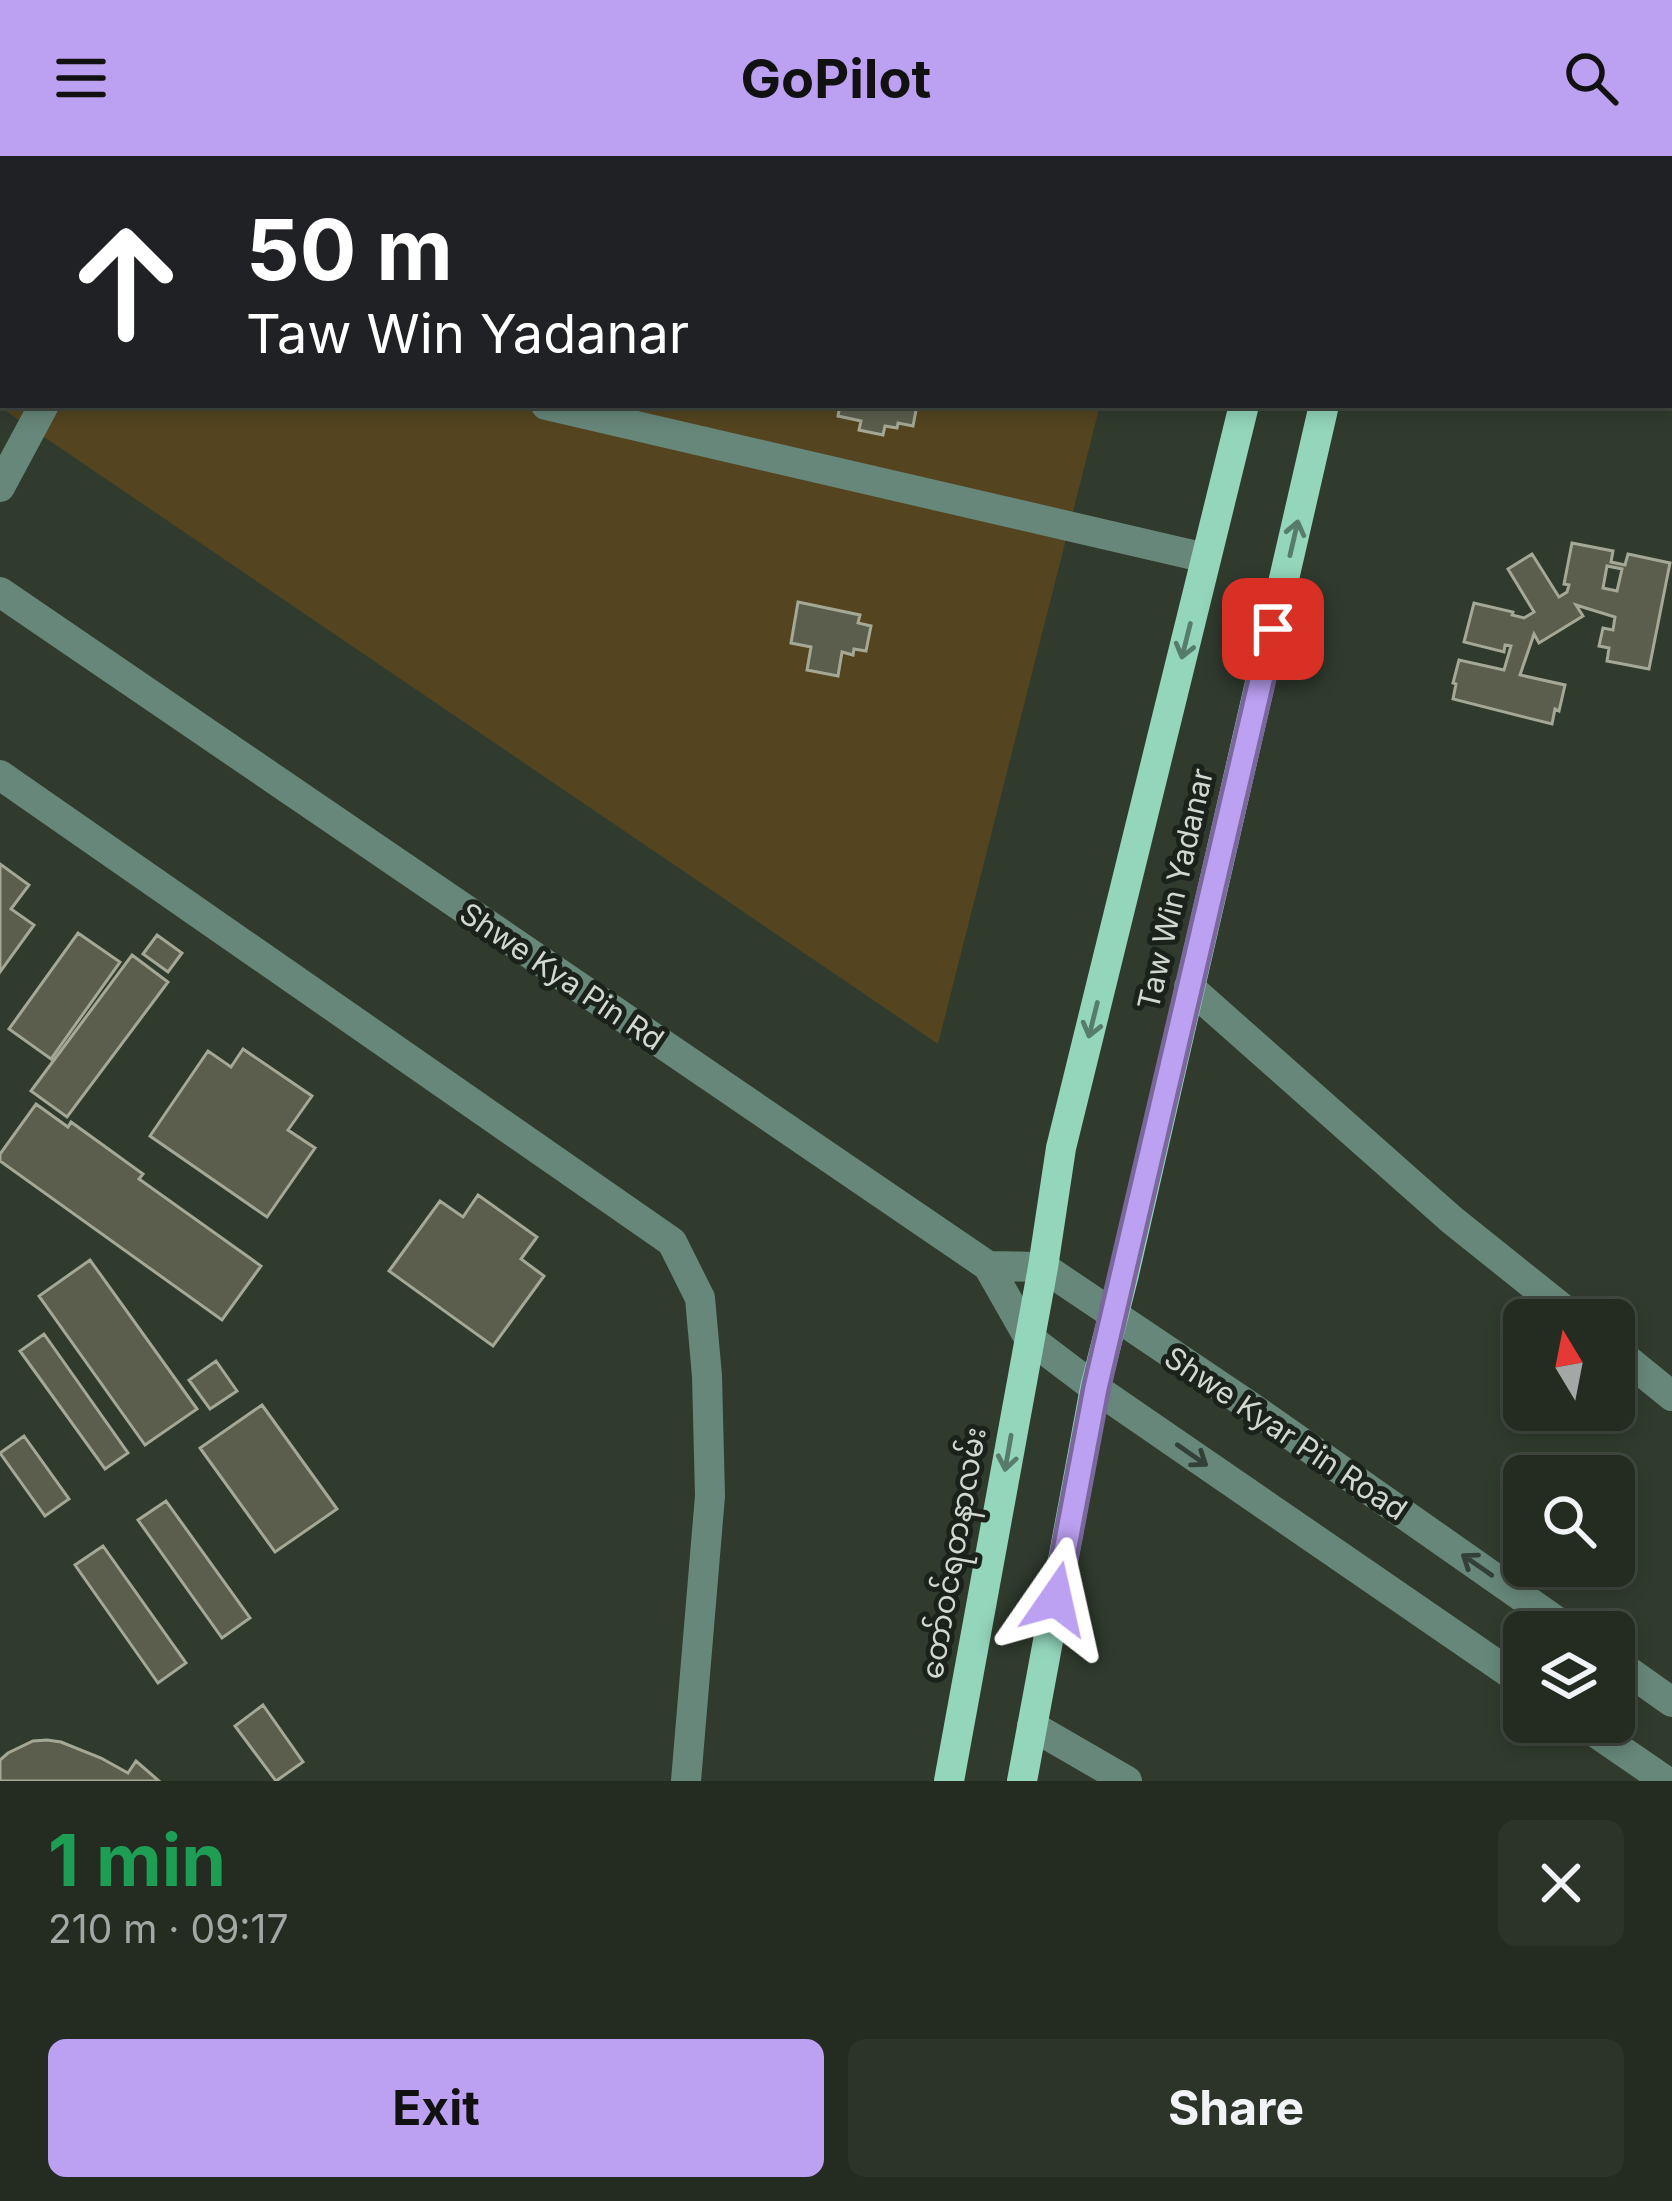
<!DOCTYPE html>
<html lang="en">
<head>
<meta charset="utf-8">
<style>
	:root { --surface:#242c22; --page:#2c342a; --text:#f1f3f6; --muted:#a3a7a5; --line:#414840; --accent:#bca0f2 }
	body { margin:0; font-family:Inter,"Noto Sans Myanmar",sans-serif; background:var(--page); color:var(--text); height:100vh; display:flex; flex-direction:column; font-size:45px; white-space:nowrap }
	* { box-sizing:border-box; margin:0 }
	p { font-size:39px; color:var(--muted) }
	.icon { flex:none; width:66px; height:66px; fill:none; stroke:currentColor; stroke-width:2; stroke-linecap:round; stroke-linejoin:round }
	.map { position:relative; height:1625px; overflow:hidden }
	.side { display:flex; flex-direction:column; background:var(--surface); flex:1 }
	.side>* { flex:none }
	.top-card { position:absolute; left:0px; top:0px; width:1674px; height:252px; box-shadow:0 6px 18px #0003,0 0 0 3px var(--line); background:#202124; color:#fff; overflow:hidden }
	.needle { width:78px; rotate:350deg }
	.tools { position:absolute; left:1503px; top:1143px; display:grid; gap:24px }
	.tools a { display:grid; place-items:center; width:132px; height:132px; border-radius:18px; background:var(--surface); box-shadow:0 6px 18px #0003,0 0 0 3px var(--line); font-size:60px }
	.pin { position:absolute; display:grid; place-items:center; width:102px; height:102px; color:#fff; margin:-51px; border-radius:24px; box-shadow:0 6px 18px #0006 }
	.me { position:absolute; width:132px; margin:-66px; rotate:11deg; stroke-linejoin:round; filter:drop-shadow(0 0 9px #0008) }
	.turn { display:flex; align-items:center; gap:42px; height:252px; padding:0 48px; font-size:54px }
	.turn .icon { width:156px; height:156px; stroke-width:2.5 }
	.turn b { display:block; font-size:84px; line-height:102px }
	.round { display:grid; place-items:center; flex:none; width:126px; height:126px; border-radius:18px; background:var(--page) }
	.summary { display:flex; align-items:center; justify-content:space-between; height:204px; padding:0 48px }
	h1 { font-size:72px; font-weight:700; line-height:90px; color:#1e9e55 }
	.button { display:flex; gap:24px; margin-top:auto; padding:24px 48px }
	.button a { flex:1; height:138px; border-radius:18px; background:var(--accent); color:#111; font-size:48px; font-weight:700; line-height:138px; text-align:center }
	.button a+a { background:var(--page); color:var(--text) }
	header { display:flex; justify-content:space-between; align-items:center; height:156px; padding:0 48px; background:var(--accent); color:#111; font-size:54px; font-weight:700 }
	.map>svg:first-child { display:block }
	.green { fill:#544520 }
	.building { fill:#5c5e4d; stroke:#a5a895; stroke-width:3; fill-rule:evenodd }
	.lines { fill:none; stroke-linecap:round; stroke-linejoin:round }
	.minor { stroke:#67877a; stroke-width:30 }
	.major { stroke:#93d6bc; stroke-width:30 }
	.oneway { stroke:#577c6c }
	.oneway2 { stroke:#324038 }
	.route-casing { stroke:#7a689d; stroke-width:30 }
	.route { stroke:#bca0f2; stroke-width:21 }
	.labels { text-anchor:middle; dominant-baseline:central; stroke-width:10; stroke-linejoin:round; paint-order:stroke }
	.street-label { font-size:30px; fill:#d0d8cf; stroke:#1b211b }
</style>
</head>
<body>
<header><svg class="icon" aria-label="menu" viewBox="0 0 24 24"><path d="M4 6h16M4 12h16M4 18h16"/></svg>GoPilot<svg class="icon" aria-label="search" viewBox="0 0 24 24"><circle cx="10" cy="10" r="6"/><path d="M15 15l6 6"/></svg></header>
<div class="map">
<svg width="1672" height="1625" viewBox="0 0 1672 1625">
	<rect width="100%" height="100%" fill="#303b2e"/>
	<path class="green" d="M0,0H1163L1162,3H3V249H1100L938,888L0,251Z"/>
	<path class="building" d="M619,0H693L696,1V3H619Z
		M840,249H917L913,270L898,267L897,272L885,270L883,279L859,274L861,265L838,260Z
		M1572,387L1613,395L1611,406L1625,409L1628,398L1670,407L1649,513L1607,505L1609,492L1599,490L1603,472L1613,474L1615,461L1576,449L1583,460L1539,487L1534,478L1520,519L1565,529L1559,555L1555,553L1552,568L1453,543L1456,528L1453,527L1459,504L1504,514L1511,490L1505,489L1504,496L1464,486L1474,447L1513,456L1512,459L1524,462L1534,456L1508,413L1532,398L1559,441L1567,436L1569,429L1564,428ZM1607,410L1622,413L1617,435L1603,432Z
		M798,446L860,459L858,467L871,470L866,495L854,493L853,499L842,496L838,520L807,514L811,491L791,487Z
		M0,708L29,729L11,753L34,769L0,816Z
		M78,777L120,806L51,903L9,873Z
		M157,779L182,797L168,816L143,798Z
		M132,799L168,826L67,961L31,935Z
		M243,893L312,940L288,974L315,992L267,1061L150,980L208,895L231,911Z
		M36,948L68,971L71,966L143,1018L139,1023L261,1110L222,1164L0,1005V998Z
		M478,1039L537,1081L521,1103L544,1120L493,1190L389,1115L440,1045L463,1061Z
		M90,1104L197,1253L145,1289L39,1140Z
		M44,1178L128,1297L105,1313L20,1195Z
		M216,1205L237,1235L210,1253L189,1224Z
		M262,1249L337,1353L275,1396L200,1292Z
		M24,1280L69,1343L45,1360L0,1297Z
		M166,1345L250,1462L222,1482L138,1364Z
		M103,1390L186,1507L158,1527L75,1409Z
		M263,1549L303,1606L276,1625L235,1570Z
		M47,1584L61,1586L101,1602L128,1617L136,1605L159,1625H0V1604L8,1597L33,1585Z"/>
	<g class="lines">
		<path class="minor" d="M546,249L1206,402
			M0,331L44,249
			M0,436L988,1110L1029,1182L1095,1232L1524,1527
			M0,619L672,1086L700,1142L707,1220L710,1340L686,1625
			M1189,831L1452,1064L1577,1164
			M988,1110L1043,1111L1248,1249L1572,1476
			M1614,1193L1672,1240
			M1614,1505L1672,1546
			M1580,1566L1666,1625
			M1032,1570L1127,1625"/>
		<path class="major" d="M1303,3L1304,0
			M1382,3L1383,0
			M949,1625L1043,1111L1061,992L1244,249
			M1022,1625L1095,1232L1124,1118L1324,249"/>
	</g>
	<defs><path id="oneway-shaft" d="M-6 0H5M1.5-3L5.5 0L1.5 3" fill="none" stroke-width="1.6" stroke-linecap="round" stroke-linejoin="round" transform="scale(3)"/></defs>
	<g class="oneway">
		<use href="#oneway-shaft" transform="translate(1294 382) rotate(-77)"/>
		<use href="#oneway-shaft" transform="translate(1186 485) rotate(104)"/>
		<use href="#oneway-shaft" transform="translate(1093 864) rotate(104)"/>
		<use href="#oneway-shaft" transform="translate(1008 1297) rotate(100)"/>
	</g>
	<g class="oneway2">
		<use href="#oneway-shaft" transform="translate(1192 1299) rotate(35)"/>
		<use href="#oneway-shaft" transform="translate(1477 1409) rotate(-145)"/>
	</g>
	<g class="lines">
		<defs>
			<path id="route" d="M1056,1443L1096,1232L1273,473"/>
		</defs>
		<use href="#route" class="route-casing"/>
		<use href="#route" class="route"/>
	</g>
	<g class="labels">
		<g class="street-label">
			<text transform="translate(1175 733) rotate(-77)">Taw Win Yadanar</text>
			<text transform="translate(562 820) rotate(34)">Shwe Kya Pin Rd</text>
			<text transform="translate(1286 1277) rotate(34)">Shwe Kyar Pin Road</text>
			<text transform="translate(953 1397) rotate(-80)">တော်ဝင်ရတနာလမ်း</text>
		</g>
	</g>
</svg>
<div class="tools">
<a><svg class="needle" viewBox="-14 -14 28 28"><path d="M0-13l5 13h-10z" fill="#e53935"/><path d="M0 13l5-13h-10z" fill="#a3a7a5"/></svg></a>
<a><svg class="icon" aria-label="search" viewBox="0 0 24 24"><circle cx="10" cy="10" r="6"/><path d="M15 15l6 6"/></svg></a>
<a><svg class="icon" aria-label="layers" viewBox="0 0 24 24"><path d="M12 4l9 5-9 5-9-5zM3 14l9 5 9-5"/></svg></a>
</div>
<div class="pin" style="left:1273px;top:473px;background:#d93025"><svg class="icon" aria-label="arrive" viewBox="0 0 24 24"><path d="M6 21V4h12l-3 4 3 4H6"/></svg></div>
<svg class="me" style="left:1056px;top:1443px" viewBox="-20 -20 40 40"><path d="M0-17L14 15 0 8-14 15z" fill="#bca0f2" stroke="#fff" stroke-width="4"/></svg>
<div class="top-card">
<div class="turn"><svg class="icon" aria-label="ahead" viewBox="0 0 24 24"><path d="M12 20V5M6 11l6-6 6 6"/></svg><div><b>50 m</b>Taw Win Yadanar</div></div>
</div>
</div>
<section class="side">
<div class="summary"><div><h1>1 min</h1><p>210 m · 09:17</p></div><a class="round"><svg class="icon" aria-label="close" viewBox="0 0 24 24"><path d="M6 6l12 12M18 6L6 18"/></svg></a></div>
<div class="button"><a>Exit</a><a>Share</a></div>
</section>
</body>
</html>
